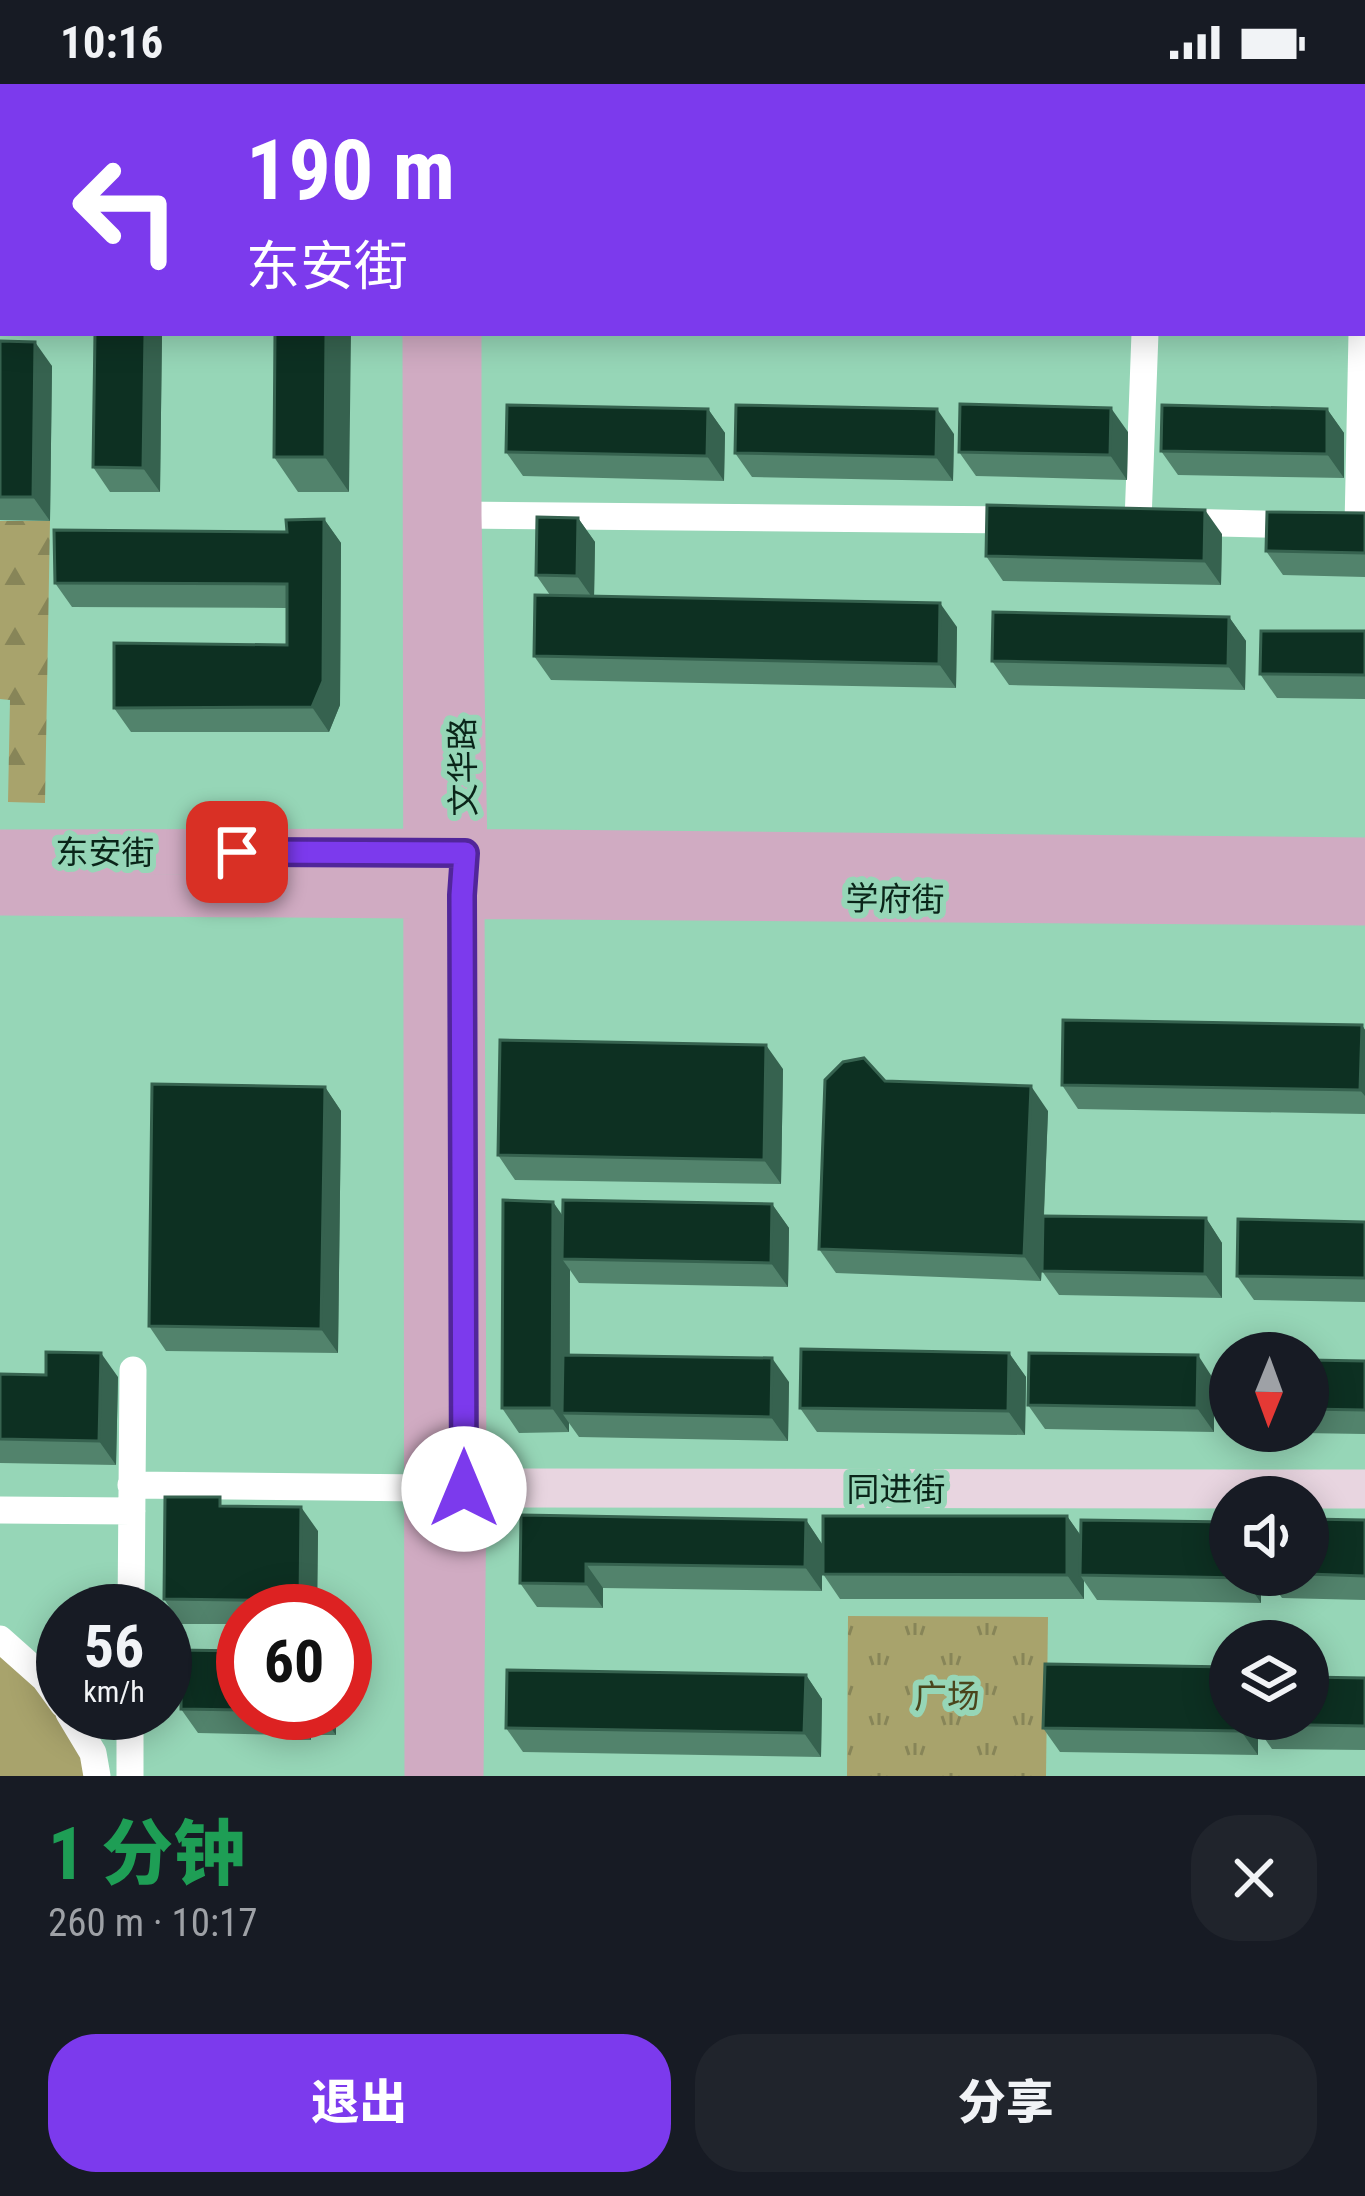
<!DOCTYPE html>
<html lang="zh">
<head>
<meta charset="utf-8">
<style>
	:root { --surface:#171b24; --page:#20242c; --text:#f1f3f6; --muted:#9ea1a6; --accent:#7c3aed }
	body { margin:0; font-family:"Roboto Condensed","Noto Sans SC",sans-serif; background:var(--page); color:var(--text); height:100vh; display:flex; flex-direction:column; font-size:45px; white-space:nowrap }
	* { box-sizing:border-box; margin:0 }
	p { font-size:39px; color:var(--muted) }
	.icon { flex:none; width:66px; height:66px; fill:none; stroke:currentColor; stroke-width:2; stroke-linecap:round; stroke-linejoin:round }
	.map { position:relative; height:1692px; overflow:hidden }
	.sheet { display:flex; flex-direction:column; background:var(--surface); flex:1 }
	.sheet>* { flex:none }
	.guide { position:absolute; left:0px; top:0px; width:1365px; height:252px; box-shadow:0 6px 30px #0003; background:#7c3aed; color:#fff; overflow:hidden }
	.needle { width:78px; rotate:181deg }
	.buttons { position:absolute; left:1209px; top:1248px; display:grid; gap:24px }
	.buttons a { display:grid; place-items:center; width:120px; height:120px; border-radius:50%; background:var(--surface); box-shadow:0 6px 30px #0003; font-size:60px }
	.speed { position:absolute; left:36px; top:1500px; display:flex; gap:24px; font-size:60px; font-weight:700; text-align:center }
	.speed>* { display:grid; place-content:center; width:156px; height:156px; border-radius:50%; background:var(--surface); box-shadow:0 6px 30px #0003; line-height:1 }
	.speed small { font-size:30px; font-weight:400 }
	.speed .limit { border:18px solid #d22; background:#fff; color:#111 }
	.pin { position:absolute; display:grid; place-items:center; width:102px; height:102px; color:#fff; margin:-51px; border-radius:24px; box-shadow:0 6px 18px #0006 }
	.me { position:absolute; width:132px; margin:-66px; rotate:0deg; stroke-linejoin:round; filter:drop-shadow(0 0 9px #0008) }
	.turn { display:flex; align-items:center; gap:42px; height:252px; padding:0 48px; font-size:54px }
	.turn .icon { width:156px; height:156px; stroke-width:2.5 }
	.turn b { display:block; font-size:84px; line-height:102px }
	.round { display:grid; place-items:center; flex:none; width:126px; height:126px; border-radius:48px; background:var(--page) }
	.summary { display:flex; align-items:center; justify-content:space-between; height:204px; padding:0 48px }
	h1 { font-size:72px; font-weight:800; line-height:90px; color:#1e9e55 }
	.action { display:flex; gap:24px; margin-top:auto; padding:24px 48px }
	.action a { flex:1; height:138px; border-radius:48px; background:var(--accent); color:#fff; font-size:48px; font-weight:800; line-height:138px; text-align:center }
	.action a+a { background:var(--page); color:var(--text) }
	.status { display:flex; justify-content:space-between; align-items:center; height:84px; padding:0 60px; background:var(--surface); direction:ltr }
	.status svg { height:33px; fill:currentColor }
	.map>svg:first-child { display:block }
	.forest { fill:url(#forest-firs) }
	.park { fill:url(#park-tufts) }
	.pitch { fill:#a8a36c }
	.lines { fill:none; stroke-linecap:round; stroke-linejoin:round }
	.street { stroke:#fff; stroke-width:27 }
	.secondary { stroke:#e8d5e0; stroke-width:39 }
	.primary { stroke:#d0abc2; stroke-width:45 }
	.wall { fill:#52836c }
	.shaded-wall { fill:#36624f }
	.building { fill:#0d3022; stroke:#36624f; stroke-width:3 }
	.route-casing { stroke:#51269a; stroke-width:30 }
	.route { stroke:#7c3aed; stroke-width:21 }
	.labels { text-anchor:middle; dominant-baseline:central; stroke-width:12; stroke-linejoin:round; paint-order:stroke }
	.street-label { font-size:33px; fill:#0a2519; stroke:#96d6b7 }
	.park-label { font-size:33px; fill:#4a451c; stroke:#96d6b7 }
</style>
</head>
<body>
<div class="status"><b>10:16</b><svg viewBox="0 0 49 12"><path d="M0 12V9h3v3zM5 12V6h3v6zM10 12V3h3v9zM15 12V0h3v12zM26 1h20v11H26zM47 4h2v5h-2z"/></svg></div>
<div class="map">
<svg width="1365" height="1692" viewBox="0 0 1365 1692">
	<defs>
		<pattern id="forest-firs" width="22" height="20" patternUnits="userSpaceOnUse" patternTransform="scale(3)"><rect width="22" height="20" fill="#a8a36c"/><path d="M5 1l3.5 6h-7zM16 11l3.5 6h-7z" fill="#878558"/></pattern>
		<pattern id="park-tufts" width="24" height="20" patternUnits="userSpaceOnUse" patternTransform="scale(3)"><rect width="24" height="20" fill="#a8a36c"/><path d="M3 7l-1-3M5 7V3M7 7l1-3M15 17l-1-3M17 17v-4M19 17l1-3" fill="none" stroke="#878558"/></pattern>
	</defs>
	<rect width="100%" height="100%" fill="#96d6b7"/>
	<path class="forest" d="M0,437H50L45,719L8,718L10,616L0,615Z"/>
	<path class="park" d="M848,1532L1048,1533L1046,1692H847Z"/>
	<path class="pitch" d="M0,1555L20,1571L97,1692H0Z"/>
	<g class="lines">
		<path class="street" d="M1153,3V0
			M1362,249L1358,442H1365
			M1362,249L1365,88
			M459,431L1019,436
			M1138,437L1145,249
			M1177,438L1301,441
			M131,1401L428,1404
			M0,1426L132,1427
			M131,1527L133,1286
			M0,1555L45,1595L63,1620
			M69,1629L93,1669L97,1692
			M130,1692V1629"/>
		<path class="secondary" d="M434,1404L1365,1405"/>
		<path class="primary" d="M423,0V3
			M460,3V0
			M425,249L427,1692
			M459,249V431L465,769L462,811L464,1405L461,1692
			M0,768L427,767L1365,776
			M0,809L1365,819"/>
	</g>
	<path class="wall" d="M0,2L3,3V74H0Z
		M95,249H162L160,408H110L93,383Z
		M275,249L349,408H298L274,373Z
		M0,257L52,282L50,437L0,436Z
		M708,325L725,349L724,397L523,392L506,368Z
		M1327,325L1344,349V394L1178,391L1161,367Z
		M1128,348L1127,396L976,392L959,368Z
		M954,350L953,397L752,393L735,369Z
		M1365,429V493L1283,491L1266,467Z
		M578,434L595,458L594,512L957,543L956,604L551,596L534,572L550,511L536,491Z
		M324,435L341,459L340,621L329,648H131L114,624L287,561V524L72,523L55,499L287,448Z
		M1222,450L1221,501L1003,497L986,472Z
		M1229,533L1246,557L1245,606L1009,601L992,577Z
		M1365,547V615L1277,614L1260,590Z
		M1362,941L1365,946V1030L1078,1025L1062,1001Z
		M783,985L781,1100L515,1096L498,1071Z
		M885,997L1048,1027L1044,1132L1206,1134L1222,1159V1214L1059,1211L1042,1187V1183L1041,1197L836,1189L819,1165Z
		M325,1003L341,1027L338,1269L166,1267L149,1242Z
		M553,1118L563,1132L772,1120L789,1144L788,1203L579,1199L570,1186V1271L789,1298L788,1357L579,1353L569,1339V1348L519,1349L502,1324Z
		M1365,1138V1218L1254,1216L1237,1192Z
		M1009,1269L1026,1293L1025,1351L817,1348L800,1324Z
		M1308,1276L1365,1277V1350L1245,1348L1308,1347Z
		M0,1290L118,1293L116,1381L0,1379Z
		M1214,1296V1348L1045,1345L1028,1321Z
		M226,1422L318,1447L317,1527H243V1540H181L164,1515Z
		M521,1431L806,1436L822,1460V1507L603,1504V1524L537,1523L520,1499Z
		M1067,1432L1080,1451L1230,1491H1261V1519L1097,1516L1084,1497V1515H840L823,1490Z
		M1365,1436V1516L1282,1514L1266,1491H1308Z
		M243,1567V1629H336V1651H311V1656H293L290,1651L198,1649L181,1625V1610L177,1604Z
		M806,1591L822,1615L821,1673L523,1668L506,1644Z
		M1365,1594V1666L1272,1665L1258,1645V1671L1060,1668L1043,1644L1230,1635Z"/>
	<path class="shaded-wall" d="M150,0H165L167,3H150Z
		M328,0H349L352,3H328Z
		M145,249H162L160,408L143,384Z
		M326,249H351L349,408L325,373Z
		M35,258L52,282L50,437L33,413Z
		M1111,324L1128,348L1127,396L1110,371Z
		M708,325L725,349L724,397L707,372Z
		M937,325L954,350L953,397L936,373Z
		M1327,325L1344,349V394L1327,370Z
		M1205,426L1222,450L1221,501L1204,477Z
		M578,434L595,458L594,516L577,492Z
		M324,435L341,459L340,621L329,648L312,623Z
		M940,519L957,543L956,604L939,580Z
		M1229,533L1246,557L1245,606L1228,582Z
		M1362,941L1365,946V1012L1360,1006Z
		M766,961L783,985L781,1100L764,1076Z
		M1031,1002L1048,1027L1041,1197L1024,1172Z
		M325,1003L341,1027L338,1269L321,1245Z
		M553,1118L570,1143L562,1175L570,1186L569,1329H562L569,1339V1348L552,1324Z
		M772,1120L789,1144L788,1203L771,1179Z
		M1206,1134L1222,1159V1214L1205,1190Z
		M101,1269L118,1293L116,1381L99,1357Z
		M1009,1269L1026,1293L1025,1351L1008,1327Z
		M1198,1271L1214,1296V1348L1197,1324Z
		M772,1274L789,1298L788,1357L771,1333Z
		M301,1423L318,1447L317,1527H307L300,1517Z
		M1067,1432L1084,1456L1080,1491L1084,1497V1515L1067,1491Z
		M806,1436L822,1460V1507L805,1483Z
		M586,1480L603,1504V1524L586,1500Z
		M1244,1491H1261V1519L1244,1494Z
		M806,1591L822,1615L821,1673L804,1649Z
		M294,1629L311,1651V1656L294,1632Z
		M320,1629H336V1651Z
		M1241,1635H1258L1255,1640L1258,1645V1671L1241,1647Z"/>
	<path class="building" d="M99,0H150V3H99Z
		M277,0H328V3H277Z
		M0,2H39L3,3V50H0Z
		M95,249H145L143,384L93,383Z
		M275,249H326L325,373H274Z
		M0,257L35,258L33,413H0Z
		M960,320L1111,324L1110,371L959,368Z
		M507,321L708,325L707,372L506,368Z
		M736,321L937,325L936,373L735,369Z
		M1162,321L1327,325V370L1161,367Z
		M987,421L1205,426L1204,477L986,472Z
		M1267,428L1365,429V469L1266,467Z
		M537,433L578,434L577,492L536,491Z
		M324,435L323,597L312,623L114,624V559L287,561V500L55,499L54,446L287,448L286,436Z
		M535,511L940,519L939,580L534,572Z
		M993,528L1229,533L1228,582L992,577Z
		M1261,547H1365V591L1260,590Z
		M1063,936L1362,941L1360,1006L1062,1001Z
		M500,956L766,961L764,1076L498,1071Z
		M864,974L885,997L1031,1002L1024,1172L819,1165L825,996L843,978Z
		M152,1000L325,1003L321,1245L149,1242Z
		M503,1116L553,1118L552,1324H502Z
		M563,1116L772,1120L771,1179L562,1175Z
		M1043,1132L1206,1134L1205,1190L1042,1187Z
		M1238,1135L1365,1138V1194L1237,1192Z
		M801,1265L1009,1269L1008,1327L800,1324Z
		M46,1268L101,1269L99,1357L0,1355V1290L46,1291Z
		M1029,1269L1198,1271L1197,1324L1028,1321Z
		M563,1271L772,1274L771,1333L562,1329Z
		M1229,1275H1230V1324H1228Z
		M1308,1276L1365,1277V1326L1308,1325Z
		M165,1413H220V1422L301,1423L300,1517L164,1515Z
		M521,1431L806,1436L805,1483L586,1480V1500L520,1499Z
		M823,1432H1067V1491L823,1490Z
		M1308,1435L1365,1436V1492L1308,1490Z
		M1081,1436L1230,1438V1491H1244V1494L1080,1491Z
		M177,1566L243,1567V1626L181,1625V1604H177Z
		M1045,1580L1230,1583V1635H1241V1647L1043,1644Z
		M507,1586L806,1591L804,1649L506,1644Z
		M1308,1593L1365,1594V1642L1255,1640V1635H1308Z"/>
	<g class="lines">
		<defs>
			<path id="route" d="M237,768L465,769L462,811L464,1405"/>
		</defs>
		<use href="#route" class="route-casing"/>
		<use href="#route" class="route"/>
	</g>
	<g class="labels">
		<g class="street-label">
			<text transform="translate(463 683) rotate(-91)">文华路</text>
			<text x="105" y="768">东安街</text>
			<text transform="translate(895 815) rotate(1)">学府街</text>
			<text x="896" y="1405">同进街</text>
		</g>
		<g class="park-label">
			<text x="947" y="1612">广场</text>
		</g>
	</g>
</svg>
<div class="buttons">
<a><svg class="needle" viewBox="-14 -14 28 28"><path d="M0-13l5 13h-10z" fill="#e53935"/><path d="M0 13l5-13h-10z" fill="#9ea1a6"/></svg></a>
<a><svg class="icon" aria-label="sound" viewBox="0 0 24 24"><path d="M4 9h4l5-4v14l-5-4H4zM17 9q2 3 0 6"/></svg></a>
<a><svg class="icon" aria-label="layers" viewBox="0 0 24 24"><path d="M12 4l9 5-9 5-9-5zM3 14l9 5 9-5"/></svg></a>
</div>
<div class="speed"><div>56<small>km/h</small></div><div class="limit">60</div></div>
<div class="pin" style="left:237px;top:768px;background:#d93025"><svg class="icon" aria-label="arrive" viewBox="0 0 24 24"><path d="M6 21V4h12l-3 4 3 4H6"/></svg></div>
<svg class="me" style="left:464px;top:1405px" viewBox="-20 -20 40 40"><circle r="19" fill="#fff"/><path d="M0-13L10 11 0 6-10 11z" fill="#7c3aed"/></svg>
<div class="guide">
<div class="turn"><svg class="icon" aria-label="left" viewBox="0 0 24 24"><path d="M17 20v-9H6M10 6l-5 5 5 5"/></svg><div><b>190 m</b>东安街</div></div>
</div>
</div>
<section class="sheet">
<div class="summary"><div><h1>1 分钟</h1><p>260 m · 10:17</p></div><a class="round"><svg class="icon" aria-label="close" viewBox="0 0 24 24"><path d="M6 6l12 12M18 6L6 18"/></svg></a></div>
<div class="action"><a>退出</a><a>分享</a></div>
</section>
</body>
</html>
